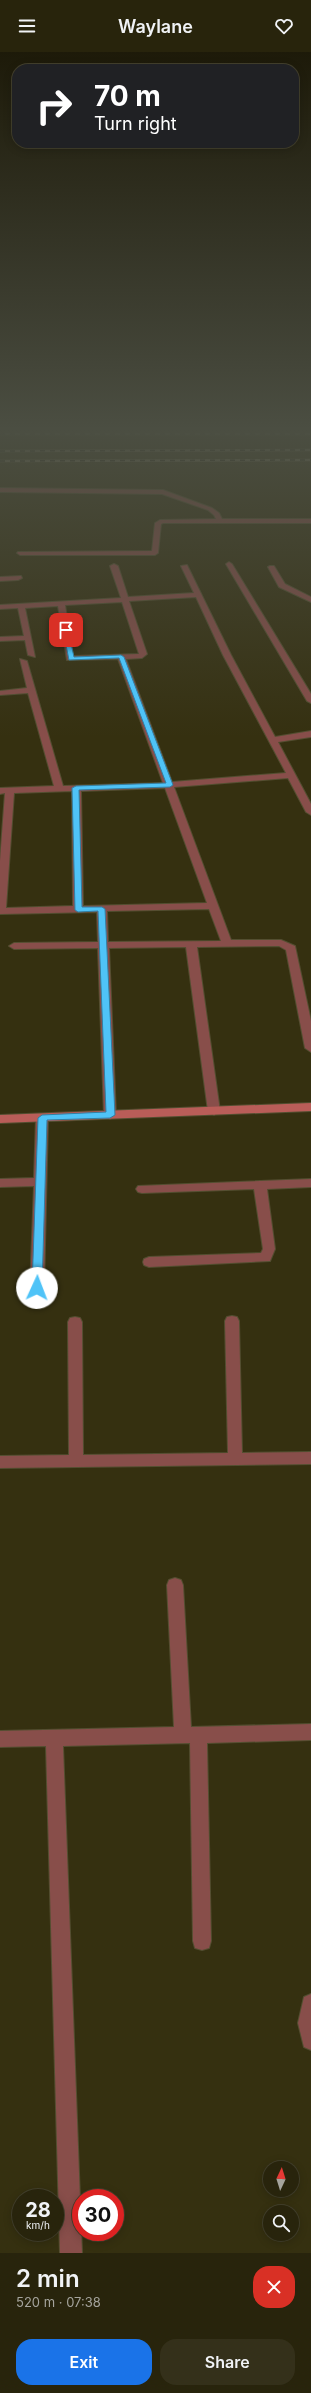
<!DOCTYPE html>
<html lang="en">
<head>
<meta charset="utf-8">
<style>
	:root { --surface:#28240c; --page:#34301a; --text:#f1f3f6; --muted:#a5a49d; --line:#44412d; --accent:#1a73e8 }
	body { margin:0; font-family:Inter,sans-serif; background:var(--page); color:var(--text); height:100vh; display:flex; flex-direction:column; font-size:15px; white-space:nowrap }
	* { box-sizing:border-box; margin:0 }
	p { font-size:13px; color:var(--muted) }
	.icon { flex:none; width:22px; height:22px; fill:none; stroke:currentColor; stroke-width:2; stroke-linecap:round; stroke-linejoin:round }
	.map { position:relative; height:2201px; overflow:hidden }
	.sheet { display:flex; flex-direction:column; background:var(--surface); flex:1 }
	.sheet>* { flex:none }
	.hud { position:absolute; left:12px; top:12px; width:287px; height:84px; border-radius:16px; box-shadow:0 2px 10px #0003,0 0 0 1px var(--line); background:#202124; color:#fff; overflow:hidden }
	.needle { width:26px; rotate:4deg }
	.controls { position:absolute; left:263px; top:2109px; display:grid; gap:8px }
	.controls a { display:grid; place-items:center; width:36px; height:36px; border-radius:50%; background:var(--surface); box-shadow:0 2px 10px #0003,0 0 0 1px var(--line); font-size:20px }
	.speed { position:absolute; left:12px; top:2137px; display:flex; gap:8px; font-size:20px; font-weight:700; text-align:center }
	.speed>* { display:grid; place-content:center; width:52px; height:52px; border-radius:50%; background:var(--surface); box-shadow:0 2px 10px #0003,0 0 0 1px var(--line); line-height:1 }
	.speed small { font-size:10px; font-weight:400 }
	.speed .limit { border:6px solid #d22; background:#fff; color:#111 }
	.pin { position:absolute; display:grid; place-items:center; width:34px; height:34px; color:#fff; margin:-17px; border-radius:8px; box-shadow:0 2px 6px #0006 }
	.me { position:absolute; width:44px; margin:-22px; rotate:2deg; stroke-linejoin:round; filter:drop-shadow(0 0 3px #0008) }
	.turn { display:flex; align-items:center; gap:14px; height:84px; padding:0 16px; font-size:18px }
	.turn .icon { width:52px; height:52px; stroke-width:2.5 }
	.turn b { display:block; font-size:28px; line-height:34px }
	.round { display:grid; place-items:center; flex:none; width:42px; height:42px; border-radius:16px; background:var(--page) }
	.summary { display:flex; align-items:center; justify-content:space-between; height:68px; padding:0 16px }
	h1 { font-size:24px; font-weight:600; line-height:30px }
	.cta { display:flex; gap:8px; margin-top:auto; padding:8px 16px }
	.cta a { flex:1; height:46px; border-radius:16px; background:var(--accent); color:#fff; font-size:16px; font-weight:600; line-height:46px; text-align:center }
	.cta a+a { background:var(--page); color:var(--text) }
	header { display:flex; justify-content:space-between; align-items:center; height:52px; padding:0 16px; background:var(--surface); font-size:18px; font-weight:600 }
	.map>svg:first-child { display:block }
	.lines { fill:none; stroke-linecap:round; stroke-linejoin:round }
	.street-casing { stroke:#534e30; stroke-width:2 }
	.secondary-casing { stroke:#534e30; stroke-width:2 }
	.street { fill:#884e4a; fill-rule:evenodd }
	.secondary { fill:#b95d58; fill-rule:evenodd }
	.rail-casing { stroke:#8b866d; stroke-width:2.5 }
	.rail { stroke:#1a180a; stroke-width:1.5; stroke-dasharray:5; stroke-linecap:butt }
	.route { fill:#4fc3f7; stroke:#337fa1 }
</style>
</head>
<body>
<header><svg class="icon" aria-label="menu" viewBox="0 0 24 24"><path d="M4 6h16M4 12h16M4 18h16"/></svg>Waylane<svg class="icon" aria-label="heart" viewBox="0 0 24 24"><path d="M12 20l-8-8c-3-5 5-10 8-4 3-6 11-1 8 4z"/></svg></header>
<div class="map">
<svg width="311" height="2201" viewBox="0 0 311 2201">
	<rect width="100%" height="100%" fill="#353010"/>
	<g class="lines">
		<defs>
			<path id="street" d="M0,436L163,438L212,456L219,461L222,467H311V471H163L161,472L158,501L155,503H20L17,501L18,500L152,499L155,471L160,468L216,467L214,463L208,458L162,442L0,440Z
				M229,510L232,512L311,642V651L307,649L226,512Z
				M114,512L118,514L128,545L194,541L181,514L187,513L231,603L275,685L311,679V685L278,690L311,752V763L306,760L288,726L174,735L231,888H281L295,894L311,969V1000L305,996L286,898L279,894L197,895L220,1059L214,1063L208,1059L186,895L109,896L116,1063L110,1067L104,1063L98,896L14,897L9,894L14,891L98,890L97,860L0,862V809L5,741L0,742V736L54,734L28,641L0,643V639L27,636L20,607L27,609L63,734L163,731L118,607L67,608L58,554L25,556L35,605L28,603L25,588L0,589V585L24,584L18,556L0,557V553L121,546L110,514ZM196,545L223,603L286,721L172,730L126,607L142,606L147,602L129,549ZM122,550L139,602L73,604L65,553ZM165,736L207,851L83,854L81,739ZM72,739L73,854L6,856L14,741ZM209,857L221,889L108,890L107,859Z
				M270,514H274L285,532L311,545V550L279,535L268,515Z
				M21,524L22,526L18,528L0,529V525Z
				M42,1062L48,1066L44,1236L42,1239H32L30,1236L34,1134L0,1135V1127L34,1126L36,1066Z
				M311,1127V1135L267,1137L275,1197L270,1209L149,1215L144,1213L143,1210L144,1207L149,1205L261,1201L263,1197L254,1137L142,1141L138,1140L136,1137L138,1134Z
				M232,1264L237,1265L239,1269L242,1401L311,1400V1412L0,1416V1404L69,1403L68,1270L70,1266L75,1265L80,1266L82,1270L83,1403L228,1401L225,1269L227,1265Z
				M175,1526L181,1528L183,1533L191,1675L311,1672V1688L207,1691L211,1889L209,1896L202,1898L195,1896L193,1889L190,1691L63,1694L82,2201H60L46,1694L0,1695V1679L174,1675L167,1533L169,1528Z
				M311,1942V1998L304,1995L298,1971L304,1945Z"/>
			<path id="secondary" d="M311,1051V1059L0,1071V1063Z"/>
		</defs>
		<use href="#street" class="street-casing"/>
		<use href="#secondary" class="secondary-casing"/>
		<use href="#street" class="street"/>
		<use href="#secondary" class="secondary"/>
		<defs>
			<path id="rail" d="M0,382H311
				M0,399L311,398
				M0,409L311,408"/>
		</defs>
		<use href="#rail" class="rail-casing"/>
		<use href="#rail" class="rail"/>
	</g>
	<linearGradient id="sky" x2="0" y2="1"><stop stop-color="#1d1a09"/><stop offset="0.55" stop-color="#4b4e42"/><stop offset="1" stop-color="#4b4e42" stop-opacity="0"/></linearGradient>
	<rect width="311" height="685" fill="url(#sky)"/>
	<path class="route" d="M66,576L68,578L74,605L121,603L124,605L173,733L170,735L79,738L82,855H102L105,857L115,1063L110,1066L47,1068L42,1236L37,1240L32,1236L38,1066L42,1063L106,1060L98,859L78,860L75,858L72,736L76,734L166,731L119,606L69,608L63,578Z"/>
</svg>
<div class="controls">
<a><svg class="needle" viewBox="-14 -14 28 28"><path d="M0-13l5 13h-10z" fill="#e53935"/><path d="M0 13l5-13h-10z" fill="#a5a49d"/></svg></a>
<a><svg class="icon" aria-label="search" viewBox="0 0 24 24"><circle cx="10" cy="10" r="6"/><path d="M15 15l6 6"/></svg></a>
</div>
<div class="speed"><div>28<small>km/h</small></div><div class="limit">30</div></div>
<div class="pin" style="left:66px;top:578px;background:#d93025"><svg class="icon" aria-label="arrive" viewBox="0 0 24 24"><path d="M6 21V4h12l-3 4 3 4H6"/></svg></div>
<svg class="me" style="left:37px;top:1236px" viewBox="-20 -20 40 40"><circle r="19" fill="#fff"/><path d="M0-13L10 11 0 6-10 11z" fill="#4fc3f7"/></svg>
<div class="hud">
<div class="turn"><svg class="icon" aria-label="right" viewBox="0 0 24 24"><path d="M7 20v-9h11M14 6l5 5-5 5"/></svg><div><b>70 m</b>Turn right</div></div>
</div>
</div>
<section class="sheet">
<div class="summary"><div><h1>2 min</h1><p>520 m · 07:38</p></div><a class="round" style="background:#d93025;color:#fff"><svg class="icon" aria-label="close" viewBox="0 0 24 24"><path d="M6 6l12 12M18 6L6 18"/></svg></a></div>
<div class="cta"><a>Exit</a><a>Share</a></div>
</section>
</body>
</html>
